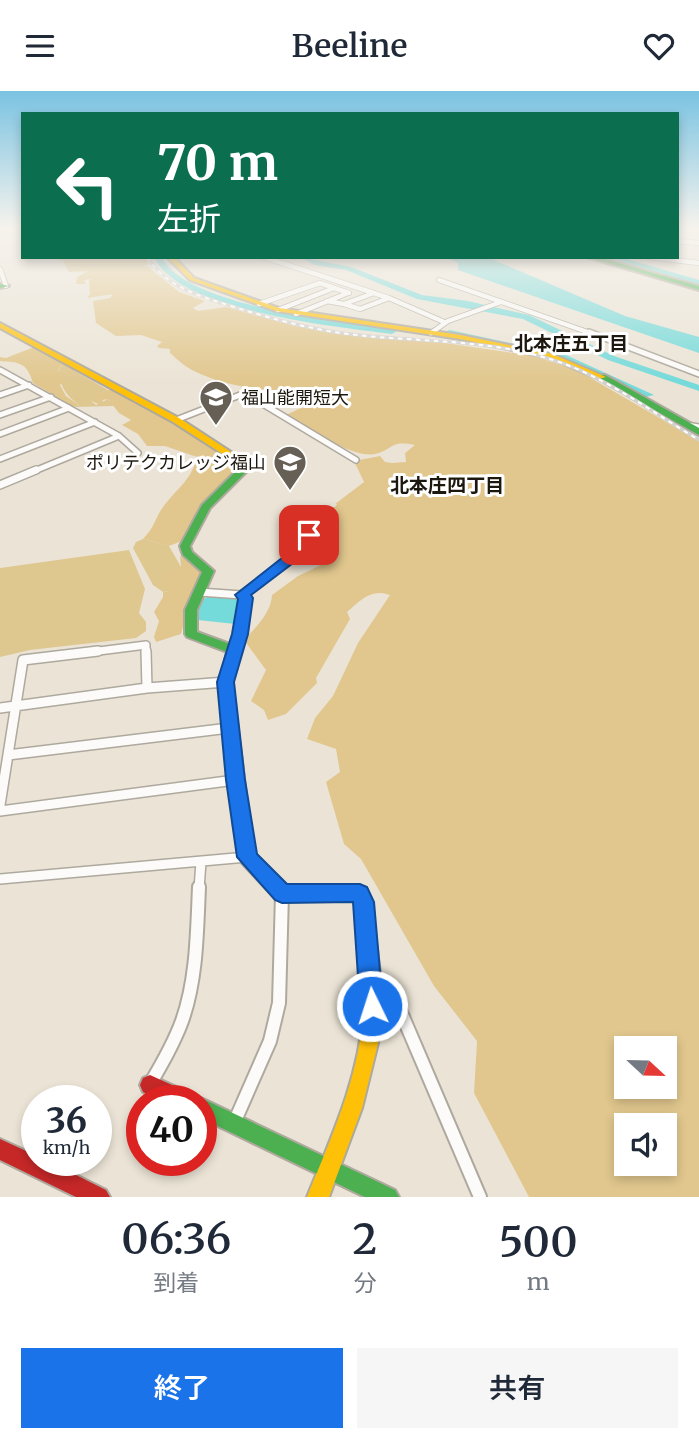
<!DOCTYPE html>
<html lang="ja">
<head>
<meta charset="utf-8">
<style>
	:root { --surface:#fff; --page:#f6f6f7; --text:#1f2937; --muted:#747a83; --accent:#1a73e8 }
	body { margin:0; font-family:Merriweather,"Noto Sans JP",serif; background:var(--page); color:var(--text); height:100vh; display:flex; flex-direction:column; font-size:26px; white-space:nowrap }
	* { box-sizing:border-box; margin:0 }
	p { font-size:23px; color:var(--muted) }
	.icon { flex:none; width:38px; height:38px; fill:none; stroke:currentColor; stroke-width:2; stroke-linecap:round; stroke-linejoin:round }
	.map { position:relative; height:1106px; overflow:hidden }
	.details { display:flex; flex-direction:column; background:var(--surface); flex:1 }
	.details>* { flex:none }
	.guide { position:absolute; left:21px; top:21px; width:658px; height:147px; border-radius:0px; box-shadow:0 4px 10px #0003; background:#0b6e4f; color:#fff; overflow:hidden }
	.needle { width:46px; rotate:112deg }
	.tools { position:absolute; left:614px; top:945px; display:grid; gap:14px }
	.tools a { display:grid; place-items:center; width:63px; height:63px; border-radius:0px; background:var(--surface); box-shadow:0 4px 10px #0003; font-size:35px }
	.speed { position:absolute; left:21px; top:994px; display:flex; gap:14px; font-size:35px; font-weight:700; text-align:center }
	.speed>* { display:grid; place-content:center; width:91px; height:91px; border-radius:50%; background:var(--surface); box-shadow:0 4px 10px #0003; line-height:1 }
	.speed small { font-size:18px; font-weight:400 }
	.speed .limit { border:10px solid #d22; background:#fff; color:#111 }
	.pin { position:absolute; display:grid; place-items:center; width:60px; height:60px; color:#fff; margin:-30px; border-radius:14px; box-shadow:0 4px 10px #0006 }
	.me { position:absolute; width:77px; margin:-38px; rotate:356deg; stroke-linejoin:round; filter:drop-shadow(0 0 5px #0008) }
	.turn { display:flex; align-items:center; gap:24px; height:147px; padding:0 21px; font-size:32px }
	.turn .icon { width:91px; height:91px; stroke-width:2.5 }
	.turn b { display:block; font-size:49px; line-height:60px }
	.eta { display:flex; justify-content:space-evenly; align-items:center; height:119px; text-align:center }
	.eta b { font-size:42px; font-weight:600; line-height:49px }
	.primary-button { display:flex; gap:14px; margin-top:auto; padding:14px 21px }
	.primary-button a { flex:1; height:80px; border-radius:0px; background:var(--accent); color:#fff; font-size:28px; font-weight:600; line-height:80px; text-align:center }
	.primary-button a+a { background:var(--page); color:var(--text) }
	header { display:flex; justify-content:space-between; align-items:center; height:91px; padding:0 21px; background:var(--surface); font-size:32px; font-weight:600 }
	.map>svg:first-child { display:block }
	.green { fill:#dfc790 }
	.forest { fill:#e1c78e; fill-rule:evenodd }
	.water { fill:#75dada }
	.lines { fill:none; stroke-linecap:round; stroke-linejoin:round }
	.river { fill:#75dada; fill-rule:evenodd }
	.street-far4-casing { stroke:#aea99e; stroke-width:6 }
	.street-far3-casing { stroke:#aea99e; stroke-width:8 }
	.street-far2-casing { stroke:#aea99e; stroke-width:10 }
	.street-far1-casing { stroke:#aea99e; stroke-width:12 }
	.street-casing { stroke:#aea99e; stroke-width:16 }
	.fast-casing { stroke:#aea99e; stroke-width:4 }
	.slow-casing { stroke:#aea99e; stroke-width:4 }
	.jam-casing { stroke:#aea99e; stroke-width:4 }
	.street-far4 { stroke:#fcfbf9; stroke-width:4.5 }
	.street-far3 { stroke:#fcfbf9; stroke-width:5 }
	.street-far2 { stroke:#fcfbf9; stroke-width:7 }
	.street-far1 { stroke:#fcfbf9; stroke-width:9 }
	.street { stroke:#fcfbf9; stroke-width:12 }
	.fast { fill:#4caf50; fill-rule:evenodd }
	.slow { fill:#ffc107; fill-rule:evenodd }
	.jam { fill:#c62828; fill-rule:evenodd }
	.rail-casing { stroke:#d2d0cd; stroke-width:3.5 }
	.rail { stroke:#fff; stroke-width:2; stroke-dasharray:4.5; stroke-linecap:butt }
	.route { fill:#1a73e8; stroke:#114b97; stroke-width:2 }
	.labels { text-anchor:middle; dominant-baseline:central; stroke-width:6; stroke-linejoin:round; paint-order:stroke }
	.far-poi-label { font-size:18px; fill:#1d180f; stroke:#fff; text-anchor:start }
	.far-neighbourhood-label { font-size:19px; font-weight:bold; fill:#1d180f; stroke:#fff }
</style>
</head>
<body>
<header><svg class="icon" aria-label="menu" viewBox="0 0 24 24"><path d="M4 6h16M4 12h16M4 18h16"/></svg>Beeline<svg class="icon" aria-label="heart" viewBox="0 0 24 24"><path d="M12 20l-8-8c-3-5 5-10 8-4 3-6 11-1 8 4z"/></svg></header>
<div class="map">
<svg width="699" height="1106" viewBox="0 0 699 1106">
	<rect width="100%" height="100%" fill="#ebe4d6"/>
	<path class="green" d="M64,270L75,280L108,299L97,303L91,310L96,314L108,308L114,315L73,316L79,314C66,304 61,297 58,281Z
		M143,448L169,455L181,476L169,500L163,501L153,494L133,457L136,451Z
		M129,459L145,498L139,522L146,531V540L136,547L30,559L0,566V477Z"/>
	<path class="forest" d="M49,166H145L148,173L142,176L147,175L179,201L205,210L193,217L198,220L226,216L295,235L330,242L411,247L534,265L577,279L699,350V1106H529L474,1002L477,950L434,895L361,768L344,753L326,691L340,681L336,658L307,648L315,627L333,605L358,552L390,504C371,497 361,509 347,521L350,528L316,587L317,592L286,623L268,629L264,619L251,610L266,579L244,549C256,536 271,522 272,504L298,485L327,471L332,464L323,458L330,451L316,443V440H309L295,454H292C300,438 317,417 335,416L337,413H335L364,391L354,370L380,365L385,371L392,372L406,371L405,362L415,354C389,349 395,358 375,363C352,368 306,335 286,324L307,314L300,300C262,299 227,297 192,279C184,275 177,268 170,262V258L159,257L157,255L162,251L141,244L116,245L96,232L93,210L110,207L113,203L87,207L90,203L89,189L91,188L84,189L86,193H76L77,186L88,180L69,181L63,170ZM626,957H665V996H626ZM626,1034H665V1073H626Z
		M34,256L64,270L58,280L66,287L60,294L66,305L79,314L73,316L33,292C27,272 20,271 0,270V266L6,267Z
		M108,299H115L175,329L241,372L238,381L203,416L182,450L169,455L143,448C156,434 154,429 163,416C177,397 191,390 197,366L165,355H147L138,343L122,334L131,329L119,322L108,308L103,309L101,314L91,310L96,303Z
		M180,465L199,477L201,490L192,501L181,543L156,551L154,546L159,530L154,521L163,506V501L169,500L166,483L181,476Z"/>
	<path class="water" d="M444,166H487L625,225L699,246V262L458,179V172Z
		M211,505L237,507L243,512L235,533L198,529L200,509Z"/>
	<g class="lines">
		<path class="river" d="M154,166H162C184,215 342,231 392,237L397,240L392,243C339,236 177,220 154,166Z
			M300,166L351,176L422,204L468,210L529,224L614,265L699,294V300L608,269L523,228L417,208L346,179L315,174Z
			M607,166H620L699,189V194Z
			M450,239L566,264L654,304L645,306L560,268L447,244V240Z"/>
		<defs>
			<path id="street-far4" d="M0,141L7,136
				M677,150L699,152
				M264,166L389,207L444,231
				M649,166L699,172
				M0,178L6,195
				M439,189L593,243
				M327,210L344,213L374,202
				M259,213L320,192L349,202
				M344,213L360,218L389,207
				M278,219L334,197
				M296,223L348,202
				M431,242L448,230L501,211"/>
			<path id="street-far3" d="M589,241L699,283
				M0,279L119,345L138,362
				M0,304L29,294
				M257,311L265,307L288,306
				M0,324L51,306
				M176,329L240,304L263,313L356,369
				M687,334L699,336
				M0,343L69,317
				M0,368L95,331
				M32,381L119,345"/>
			<path id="street-far2" d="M0,394L36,379
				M199,501L242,504L292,466L309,445
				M234,559L246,507L242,504
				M83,562L146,554V562"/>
			<path id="street-far1" d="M146,560L147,597
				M0,617L147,597L226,591
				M8,664L229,637
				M0,714L23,569L98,560
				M0,720L235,689
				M0,788L247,766
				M199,798L201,771"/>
			<path id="street" d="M373,915L400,919L480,1106
				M150,993C162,973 174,952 182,930C197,888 197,840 199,796
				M234,1032L270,950L279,912L282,803"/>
			<path id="fast" d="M587,166H598L699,195V199Z
				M0,193L9,195L0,197Z
				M599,284H605L699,337V344L599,288Z
				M232,362L246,370V381L210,417L190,455L192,461L214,480L197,519V541L238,556L240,559L232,591L250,736L247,740L242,742L237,740L234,736L220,591L227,561L187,546L185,543V519L202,481L183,464L180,455L202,414L236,380L238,373L227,365Z
				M201,1007L395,1099L399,1106H365L201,1027V1010H195Z"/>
			<path id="slow" d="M167,166H174L194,187L279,217L460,244L552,263L606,286L599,288L550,267L460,248L276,220L190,189Z
				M0,232L179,327L237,365L235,367H229L173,331L0,237Z
				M242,730L247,732L254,763L286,796L360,795L366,797L371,811L380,882L381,911L379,948L362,1017L329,1106H307C331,1047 359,987 363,923C365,885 359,848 355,811L354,809L282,810L276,808L241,771L234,736L237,732Z"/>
			<path id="jam" d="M150,984L192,1003L195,1010H162L143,1001L140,994L143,987Z
				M0,1048L37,1065V1069H46L106,1099L110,1106H76L0,1069Z"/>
		</defs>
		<use href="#street-far4" class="street-far4-casing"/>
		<use href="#street-far3" class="street-far3-casing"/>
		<use href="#street-far2" class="street-far2-casing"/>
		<use href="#street-far1" class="street-far1-casing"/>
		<use href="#street" class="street-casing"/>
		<use href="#fast" class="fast-casing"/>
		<use href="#slow" class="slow-casing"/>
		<use href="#jam" class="jam-casing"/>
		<use href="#street-far4" class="street-far4"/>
		<use href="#street-far3" class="street-far3"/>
		<use href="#street-far2" class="street-far2"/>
		<use href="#street-far1" class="street-far1"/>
		<use href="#street" class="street"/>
		<use href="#fast" class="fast"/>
		<use href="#slow" class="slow"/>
		<use href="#jam" class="jam"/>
		<defs>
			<path id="rail" d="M147,166C168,197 197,204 231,215C265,226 299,235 334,241C405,252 480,246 550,268C603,284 652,321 699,349"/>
		</defs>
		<use href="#rail" class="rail-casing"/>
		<use href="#rail" class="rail"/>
	</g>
	<linearGradient id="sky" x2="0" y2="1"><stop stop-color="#7ac3e2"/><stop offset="0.47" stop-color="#f6f3ed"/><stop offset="1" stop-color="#f6f3ed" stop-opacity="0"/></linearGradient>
	<rect width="699" height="291" fill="url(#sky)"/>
	<path class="route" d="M309,440L316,444L297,469L251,504L253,507L248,543L234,591L245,689L257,763L287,793H360L367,796L374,811L383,915L380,923L372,927L363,923L360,915L353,811L282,812L275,809L237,766L226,689L217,591L232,543L238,508L235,504L287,463L304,442Z"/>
	<defs>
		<symbol id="school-pin" viewBox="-11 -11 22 30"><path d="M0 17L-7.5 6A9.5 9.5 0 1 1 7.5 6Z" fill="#655f55" stroke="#fff"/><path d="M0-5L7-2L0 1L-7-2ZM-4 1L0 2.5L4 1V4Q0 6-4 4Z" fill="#fff"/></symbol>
	</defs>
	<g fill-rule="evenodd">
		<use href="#school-pin" x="197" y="287" width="38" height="52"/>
		<use href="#school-pin" x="271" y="352" width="38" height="52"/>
	</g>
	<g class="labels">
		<g class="far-poi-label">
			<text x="241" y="306">福山能開短大</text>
			<text x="266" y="371" text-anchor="end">ポリテクカレッジ福山</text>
		</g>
		<g class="far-neighbourhood-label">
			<text x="571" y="252">北本庄五丁目</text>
			<text x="447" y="394">北本庄四丁目</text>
		</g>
	</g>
</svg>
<div class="tools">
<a><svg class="needle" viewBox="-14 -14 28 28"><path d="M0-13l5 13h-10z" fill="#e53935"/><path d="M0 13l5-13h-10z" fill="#747a83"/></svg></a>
<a><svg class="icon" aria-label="sound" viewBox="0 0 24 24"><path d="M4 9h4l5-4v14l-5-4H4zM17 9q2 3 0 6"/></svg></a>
</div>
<div class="speed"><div>36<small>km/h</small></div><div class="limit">40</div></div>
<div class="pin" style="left:309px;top:444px;background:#d93025"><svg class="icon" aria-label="arrive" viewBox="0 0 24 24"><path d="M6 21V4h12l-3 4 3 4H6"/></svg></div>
<svg class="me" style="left:372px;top:915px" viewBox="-20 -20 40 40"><circle r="17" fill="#1a73e8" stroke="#fff" stroke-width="3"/><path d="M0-11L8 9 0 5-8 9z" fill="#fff"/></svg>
<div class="guide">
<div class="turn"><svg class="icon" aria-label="left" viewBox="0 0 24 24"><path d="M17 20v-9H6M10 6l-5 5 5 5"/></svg><div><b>70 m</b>左折</div></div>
</div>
</div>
<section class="details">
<div class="eta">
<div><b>06:36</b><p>到着</p></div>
<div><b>2</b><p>分</p></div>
<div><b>500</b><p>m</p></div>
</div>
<div class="primary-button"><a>終了</a><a>共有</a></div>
</section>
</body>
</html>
